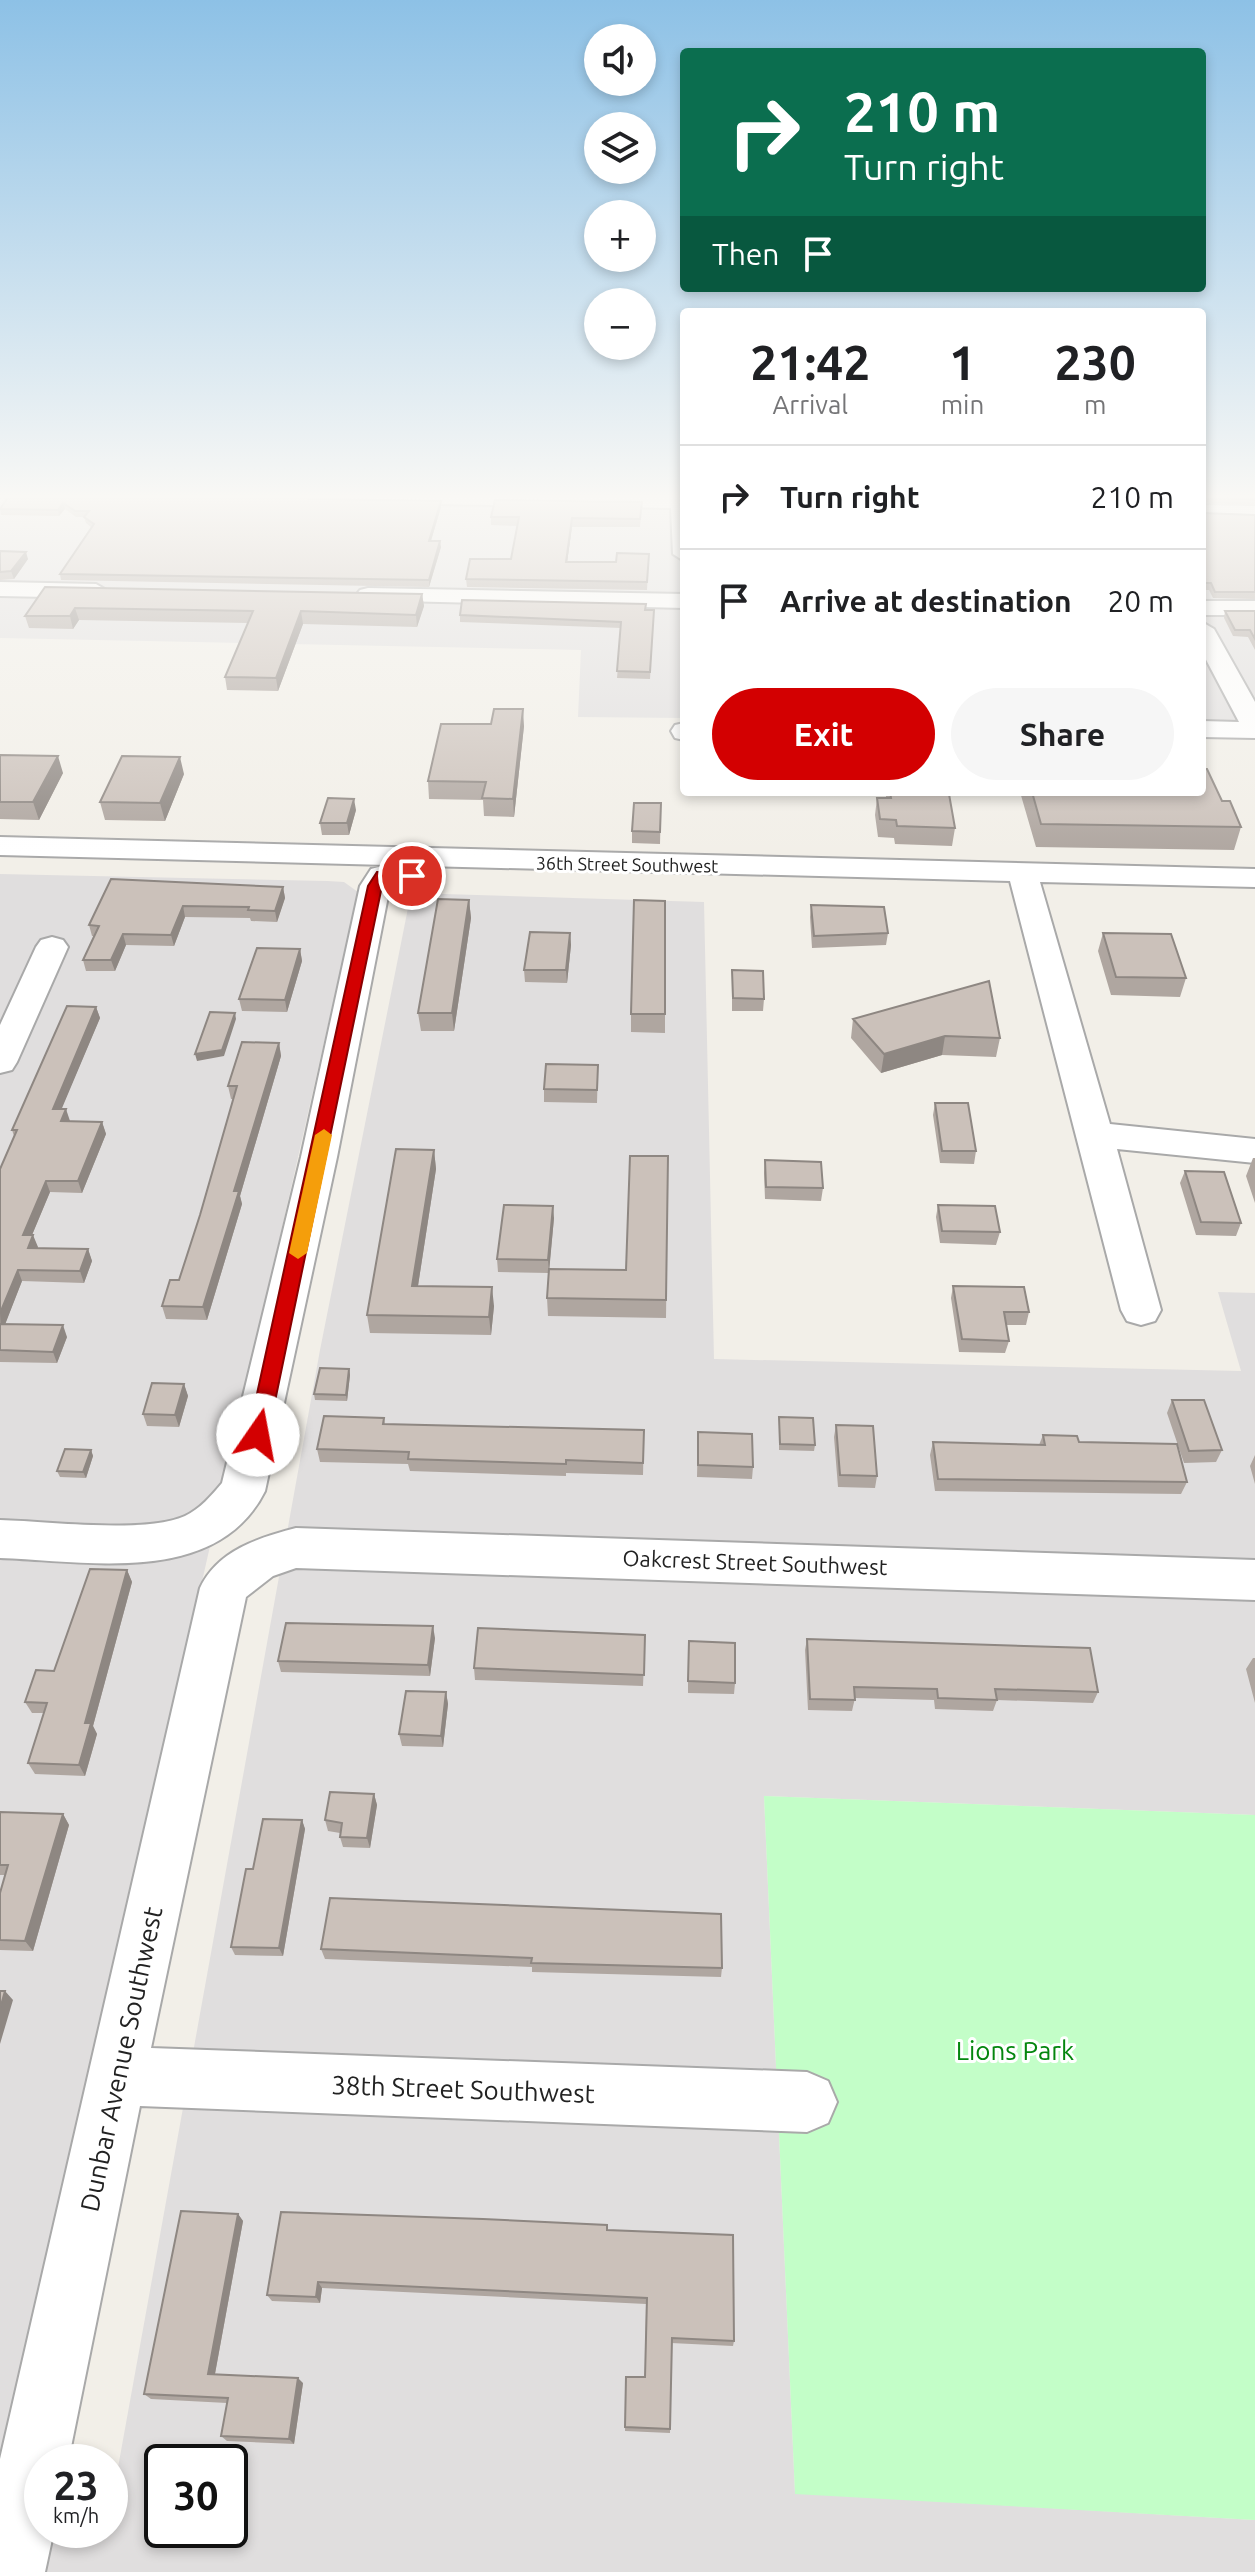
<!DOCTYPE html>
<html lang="en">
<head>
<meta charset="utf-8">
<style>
	:root { --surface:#fff; --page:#f6f6f6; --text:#202124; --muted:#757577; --line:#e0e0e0; --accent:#d30001 }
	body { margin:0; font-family:Ubuntu,sans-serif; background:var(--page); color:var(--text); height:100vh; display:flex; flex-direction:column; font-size:30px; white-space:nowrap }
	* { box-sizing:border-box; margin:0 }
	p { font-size:26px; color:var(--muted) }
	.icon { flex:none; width:44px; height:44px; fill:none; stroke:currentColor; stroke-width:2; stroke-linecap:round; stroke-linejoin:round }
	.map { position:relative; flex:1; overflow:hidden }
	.drawer { position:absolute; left:680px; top:308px; width:526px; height:488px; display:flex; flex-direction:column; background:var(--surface); border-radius:8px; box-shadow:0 4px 12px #0003 }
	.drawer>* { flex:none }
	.guide { position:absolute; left:680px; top:48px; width:526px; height:244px; border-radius:8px; box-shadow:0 4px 12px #0003; background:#0b6e4f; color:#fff; overflow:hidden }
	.controls { position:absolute; left:584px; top:24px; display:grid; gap:16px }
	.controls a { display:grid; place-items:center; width:72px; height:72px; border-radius:50%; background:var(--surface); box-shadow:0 4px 12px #0003; font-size:40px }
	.speed { position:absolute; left:24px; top:2444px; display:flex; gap:16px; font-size:40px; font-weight:700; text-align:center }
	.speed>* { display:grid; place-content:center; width:104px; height:104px; border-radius:50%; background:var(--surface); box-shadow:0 4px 12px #0003; line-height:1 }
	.speed small { font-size:20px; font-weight:400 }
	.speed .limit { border:4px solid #111; border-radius:12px; background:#fff; color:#111 }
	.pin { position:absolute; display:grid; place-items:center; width:68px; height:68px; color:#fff; margin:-34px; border:4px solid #fff; border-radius:50%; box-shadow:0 2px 8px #0007 }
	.me { position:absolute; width:88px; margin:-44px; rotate:12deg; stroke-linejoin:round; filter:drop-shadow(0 0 6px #0008) }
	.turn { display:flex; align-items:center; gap:28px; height:168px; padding:0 32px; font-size:36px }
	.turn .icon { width:104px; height:104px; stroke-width:2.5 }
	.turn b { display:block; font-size:56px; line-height:68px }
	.then { display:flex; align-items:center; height:76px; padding:0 32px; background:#0003; gap:16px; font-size:30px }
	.eta { display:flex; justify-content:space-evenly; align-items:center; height:136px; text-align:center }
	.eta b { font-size:48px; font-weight:700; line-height:56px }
	.cta { display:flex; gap:16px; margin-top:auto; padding:16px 32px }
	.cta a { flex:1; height:92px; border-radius:48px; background:var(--accent); color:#fff; font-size:32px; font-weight:700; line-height:92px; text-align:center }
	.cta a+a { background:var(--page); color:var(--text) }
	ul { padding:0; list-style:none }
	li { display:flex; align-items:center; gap:24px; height:104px; padding:0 32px; border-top:2px solid var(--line) }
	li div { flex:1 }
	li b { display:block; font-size:30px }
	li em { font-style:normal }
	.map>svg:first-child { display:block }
	.residential { fill:#e0dede; fill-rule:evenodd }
	.park { fill:#c3fec8 }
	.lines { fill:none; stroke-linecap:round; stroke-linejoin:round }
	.minor-casing { stroke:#a9a9a9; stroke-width:4 }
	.minor { fill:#fff; fill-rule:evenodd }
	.wall { fill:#afa6a0 }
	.shaded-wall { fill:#8e8782 }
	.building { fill:#cbc1ba; stroke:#8e8782; stroke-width:2 }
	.route { fill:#d30001; stroke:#890001; stroke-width:2 }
	.slow { fill:#f59e0b }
	.labels { text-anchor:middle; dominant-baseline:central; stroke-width:6; stroke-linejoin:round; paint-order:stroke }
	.far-street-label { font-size:18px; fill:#222; stroke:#fff }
	.street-label { font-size:22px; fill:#222; stroke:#fff }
	.near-park-label { font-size:26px; fill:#04860e; stroke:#fff }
	.near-street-label { font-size:26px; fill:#222; stroke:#fff }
</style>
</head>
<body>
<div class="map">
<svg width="1255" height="2572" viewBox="0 0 1255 2572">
	<rect width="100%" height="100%" fill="#f2efe8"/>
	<path class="residential" d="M4,496H684V718L578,717L581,650L0,638V502Z
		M1202,496H1255V726L1202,725Z
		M0,874L327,881L344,882L358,892L1,2470L42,2530H110V2474L117,2473L320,1350L411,893L704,902L714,1359L1241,1371L1218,1292L1255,1293V1815L764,1796L795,2493L1255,2520V2572H0ZM162,2462H230V2530H162Z"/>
	<path class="park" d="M764,1796L1255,1815V2520L795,2494Z"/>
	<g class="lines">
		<defs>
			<path id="minor" d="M300,496H684V561L673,554L671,508L310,502Z
				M1202,505L1255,506V518L1202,517Z
				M0,582L96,584L108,591L96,598L0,596Z
				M368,588L684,594V608L360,600L356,595L360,590Z
				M1202,601H1255V615H1202Z
				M1202,622L1214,629L1255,702V738L1202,737V721L1239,722L1202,652Z
				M684,723V740L675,738L671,731L675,725Z
				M0,837L1255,869V887L1040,882L1110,1124L1255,1139V1163L1117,1149L1161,1310L1155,1321L1141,1325L1127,1321L1121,1310L1010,881L0,855Z
				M382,866L393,869L397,875L390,886L337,1157L265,1491C217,1587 88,1561 0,1558V1520C46,1521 145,1534 185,1516C200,1509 212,1495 222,1483L301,1157L360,886L371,869Z
				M52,937L63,940L68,947L17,1062L12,1070L0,1073V1025L36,947L41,940Z
				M296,1528L1255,1560V1600L296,1568L273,1576L246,1597L151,2048L807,2072L828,2081L837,2102L828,2123L807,2132L140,2106L68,2462H42V2530H54L45,2572H0V2459L200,1588C218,1550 258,1538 296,1528Z"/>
		</defs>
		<use href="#minor" class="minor-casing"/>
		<use href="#minor" class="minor"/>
	</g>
	<path class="wall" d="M9,496L309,499L441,507L431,541L441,547L429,587L61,580L60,574L91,527L86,523L84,517H76L65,509L59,516L1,515L0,508Z
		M1202,496H1255V506L1203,502Z
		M642,502L640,527H572L567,562H616L649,554L647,590L467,587L466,579L511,559L518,526L491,525V517Z
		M1202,513L1255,515V599L1213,598L1209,590H1203L1202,587Z
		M0,551L28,559L14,579L0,580Z
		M45,587L422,594L424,606L417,627L303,624L278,691L227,690L225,677L248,623L79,620L73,629L29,628L25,616Z
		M654,610L650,679L617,678L621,628L460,622V615Z
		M1225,611H1255V650L1248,637L1233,636L1224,618Z
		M491,724L524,726L514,817L484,816L483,800L429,799L428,781Z
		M0,755L63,773L39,820L0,819Z
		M184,774L165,821L105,820L100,802Z
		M886,792H927L955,828L952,846L895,844L894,838L878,837L875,815L877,798H886Z
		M1020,792H1202L1222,801L1241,827L1234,850L1036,847Z
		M661,803L660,844L632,843V831Z
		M356,810L349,835H322L320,823Z
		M111,879L283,887L285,898L277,922L251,921L250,918L185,917L174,946L126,945L115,971H86L83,960L94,936H92L89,925Z
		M469,900L471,918L454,1031H421L418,1013Z
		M665,901V1033L631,1032V1014Z
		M811,905L888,933L886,945L812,948L810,917Z
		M570,933L571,945L567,983L525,982L524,970Z
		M1103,933L1186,978L1180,997L1111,995L1098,951Z
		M300,949L302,961L287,1012L242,1011L239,999Z
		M732,970L764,999L763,1011H732Z
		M96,1007L100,1018L61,1109L70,1121L102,1122L106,1134L82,1193L50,1192L32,1235L38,1248L88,1249L92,1261L84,1283L22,1281L5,1324L67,1337L57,1363L0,1362V1169L14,1136L12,1130Z
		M853,1019L1000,1038L996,1057L942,1055L881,1073L851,1038Z
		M279,1043L281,1056L240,1196L242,1204L207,1320L166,1319L162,1306L179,1280L200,1215L233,1099H231L228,1086Z
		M598,1065L597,1103L544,1102V1089Z
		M935,1103L976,1151L974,1164L940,1163L933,1115Z
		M434,1150L436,1169L418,1286L494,1306L491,1335L370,1333L367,1315Z
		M668,1156L666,1318L548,1316L547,1298L549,1273L498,1272L497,1259L554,1218L549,1269L626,1270Z
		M1253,1158H1255V1203L1246,1176Z
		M765,1160L823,1188L821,1201L765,1199L764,1173Z
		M1185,1171L1241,1223L1236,1236L1196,1235L1180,1183Z
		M938,1205L1000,1232L996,1245L940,1243L936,1217Z
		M953,1286L1029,1312L1026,1325H1006L1009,1341L1005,1353L959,1352L951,1298Z
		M349,1369L350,1375L347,1401L315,1400L314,1394Z
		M184,1384L188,1396L179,1427L147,1426L143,1414Z
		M1172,1400L1222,1450L1216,1462L1184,1463L1167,1413Z
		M779,1417L815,1445L814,1451L779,1450Z
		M384,1418L385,1424L644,1430L643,1475L566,1473V1476L410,1471L408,1464L320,1462L317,1449Z
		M836,1425L877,1476L875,1488L838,1487L834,1437Z
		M698,1432L753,1467L752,1479L697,1477Z
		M1043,1435L1079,1442L1187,1482L1181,1494L935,1491L930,1455L933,1442L1039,1445Z
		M91,1450L93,1456L86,1478L60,1477L57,1471Z
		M1255,1455V1484L1250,1466Z
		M127,1570L132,1582L93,1726L97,1734L85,1776L35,1774L28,1763L44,1713H32L25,1702L54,1671Z
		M645,1635L643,1686L475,1680L474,1668Z
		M435,1638L430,1676L281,1672L278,1661Z
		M807,1639L1098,1692L1093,1703L997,1700L993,1711L935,1709L934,1700L855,1698L852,1711L808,1710L805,1650Z
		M688,1653L735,1683L734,1694L688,1693Z
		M1253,1658H1255V1703L1246,1669Z
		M446,1692L448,1704L443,1747L402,1746L399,1734Z
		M374,1794L377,1805L370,1848L343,1847L340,1837V1833L328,1831L325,1820Z
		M0,1812L63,1814L69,1825L33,1951L0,1950V1893L5,1875H0Z
		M302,1820L305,1829L283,1956L235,1955L231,1947L253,1869Z
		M721,1914L722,1968L721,1977L532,1972V1967L325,1959L321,1949Z
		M281,2212L607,2230L734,2341L733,2346L671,2343L670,2433L625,2431L626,2377H645L646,2304L322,2288L320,2303L272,2301L267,2295Z
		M238,2214L243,2221L215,2374L303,2383L294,2444L227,2441L221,2436L227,2403L151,2399L144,2394Z"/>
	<path class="shaded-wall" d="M441,501V507L429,547V541Z
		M63,503L65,509L59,516L58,510Z
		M572,518V527L566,570V562Z
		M440,541L441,547L429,587V580Z
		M26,552L28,559L14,579L11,571Z
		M422,594L424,606L417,627L416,615Z
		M75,608L79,620L73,629L70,616Z
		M301,611L303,624L278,691L276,678Z
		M523,709L524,726L514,817L513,799Z
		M58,756L63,773L39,820L33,802Z
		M180,757L184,774L165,821L160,803Z
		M354,799L356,810L349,835L347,823Z
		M283,887L285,898L277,922L275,911Z
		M469,900L471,918L454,1031L452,1013Z
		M183,906L185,917L174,946L171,935Z
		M570,933L571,945L567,983L566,970Z
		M123,934L126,945L115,971L111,960Z
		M300,949L302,961L287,1012L285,1000Z
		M96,1007L100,1018L57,1120L53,1109Z
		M235,1013L236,1019L224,1056L197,1061L195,1054Z
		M945,1036L942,1055L881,1073L884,1054Z
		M279,1043L281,1056L240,1196L242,1204L207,1320L203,1307L234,1191Z
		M66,1109L70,1121L65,1133L61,1121Z
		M102,1122L106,1134L82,1193L78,1181Z
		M434,1150L436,1169L415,1305L412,1286Z
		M46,1181L50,1192L27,1247L23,1235Z
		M553,1206L554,1218L549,1273L548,1260Z
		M33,1235L38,1247L33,1259L28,1248Z
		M88,1249L92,1261L84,1283L80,1271Z
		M18,1270L22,1281L1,1335L0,1313Z
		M492,1287L494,1306L491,1335L489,1317Z
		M63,1325L67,1337L57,1363L53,1352Z
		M349,1369L350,1375L347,1401L346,1395Z
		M184,1384L188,1396L179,1427L175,1415Z
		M91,1450L93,1456L86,1478L83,1472Z
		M127,1570L132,1582L93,1726L97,1734L85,1776L79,1765L85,1723Z
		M433,1626L435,1638L430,1676L428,1665Z
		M446,1692L448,1704L443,1747L441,1736Z
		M374,1794L377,1805L370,1848L367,1838Z
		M63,1814L69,1825L33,1951L25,1941Z
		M302,1820L305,1829L283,1956L279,1948Z
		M5,1991L13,2000L0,2044V2009Z
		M238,2214L243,2221L214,2379L208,2374Z
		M318,2282L322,2288L320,2303L316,2297Z
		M298,2378L303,2383L294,2444L289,2439Z"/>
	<path class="building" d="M9,496H304L309,499L441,501L429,541H440L429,580L60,574L94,524L84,517L89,511H75L63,503L58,510L0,509Z
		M1211,496H1255V500Z
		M495,500L642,502L640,519L572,518L566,562H616L617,553L649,554L647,582L466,579L470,559H511L519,517H491Z
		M1202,513L1255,515V592H1215L1211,583H1205L1202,577Z
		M0,551L26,552L11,571L0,572Z
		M45,587L422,594L416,615L301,611L276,678L225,677L253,611L75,608L70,616H25Z
		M462,600L646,604L645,610H654L650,672L617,671L621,622L460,615Z
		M1225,611H1255V639L1250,630H1235Z
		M494,709H523L513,799L482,798L486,782L428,781L441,724H491Z
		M0,755L58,756L33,802H0Z
		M122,756L180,757L160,803L100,802Z
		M1202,769H1207L1222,801H1230L1241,827L1041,824L1032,792H1202Z
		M890,792H927V794H949L955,828L897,826L896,820L880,819L877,798H891Z
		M328,798L354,799L347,823H320Z
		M634,803H661L660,832L632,831Z
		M111,879L283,887L275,911L248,910L249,907L183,906L171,935L123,934L111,960H83L99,926L89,925Z
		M438,899L469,900L452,1013H418Z
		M634,900L665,901V1014H631Z
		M811,905L884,907L888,933L814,936Z
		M530,932L570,933L566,970H524Z
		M1103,933L1171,934L1186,978L1116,977Z
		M257,948L300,949L285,1000L239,999Z
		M732,970L763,971L764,999L733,998Z
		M989,981L1000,1038L945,1036L884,1054L853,1019Z
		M67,1006L96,1007L53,1109H66L61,1121L102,1122L78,1181H46L23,1235H33L28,1248L88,1249L80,1271L18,1270L0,1313V1169L17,1130H12Z
		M210,1012L235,1013L222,1050L195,1054Z
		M242,1042L279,1043L234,1191H239L203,1307L162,1306L170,1280H179L200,1215L237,1086H228Z
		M546,1064L598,1065L597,1090L544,1089Z
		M935,1103H968L976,1151H942Z
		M396,1149L434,1150L412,1286L492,1287L489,1317L367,1315Z
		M630,1156H668L666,1300L547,1298L549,1269L626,1270Z
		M765,1160L821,1162L823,1188L766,1187Z
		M1185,1171L1224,1172L1241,1223L1201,1222Z
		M504,1205L553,1206L548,1260L497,1259Z
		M938,1205L995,1206L1000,1232L942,1231Z
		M953,1286L1024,1287L1029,1312H1004L1009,1341L962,1339Z
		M0,1324L63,1325L53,1352L0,1350Z
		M320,1368L349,1369L346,1395L314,1394Z
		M152,1383L184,1384L175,1415L143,1414Z
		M1172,1400H1204L1222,1450L1189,1451Z
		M324,1416L384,1418L383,1424L644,1430L643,1463L566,1460V1464L408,1459L409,1452L317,1449Z
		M779,1417L813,1418L815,1445L780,1444Z
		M836,1425L873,1426L877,1476L840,1475Z
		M698,1432L752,1434L753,1467L698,1465Z
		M1043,1435L1077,1436L1079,1442L1177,1444L1187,1482L938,1479L933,1442L1045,1445Z
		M65,1449L91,1450L83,1472L57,1471Z
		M90,1569L127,1570L85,1723H91L79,1765L28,1763L47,1703L25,1702L36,1670L54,1671Z
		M286,1623L433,1626L428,1665L278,1661Z
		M478,1628L645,1635L644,1675L474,1668Z
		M807,1639L1090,1648L1098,1692L995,1689L997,1700L938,1698L937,1689L854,1687L855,1700L810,1699Z
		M689,1641L735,1643V1683L688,1681Z
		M406,1691L446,1692L441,1736L399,1734Z
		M330,1792L374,1794L367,1838L340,1837L342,1823L325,1820Z
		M0,1812L63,1814L25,1941L0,1940V1893L8,1865H0Z
		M263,1819L302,1820L279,1948L231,1947L246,1869H253Z
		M330,1898L721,1914L722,1968L531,1963L532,1958L321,1949Z
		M0,1991H5L0,2009Z
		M181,2211L238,2214L208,2374L298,2378L289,2439L221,2436L228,2398L144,2394Z
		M281,2212L483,2219L607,2225V2230L733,2235L734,2341L672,2338L670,2429L625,2427L626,2377H645L647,2298L318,2282L316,2297L267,2295Z"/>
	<linearGradient id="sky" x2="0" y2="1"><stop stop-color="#8dc1e6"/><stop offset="0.58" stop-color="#f9f8f5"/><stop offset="1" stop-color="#f9f8f5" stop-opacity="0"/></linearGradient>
	<rect width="1255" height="856" fill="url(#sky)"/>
	<path class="route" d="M377,872H412L419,876L412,880L386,879L382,886L268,1435L258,1443L248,1435L368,886Z"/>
	<path class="slow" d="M324,1129L332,1135L307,1253L298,1259L289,1253L315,1135Z"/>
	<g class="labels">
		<g class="far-street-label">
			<text transform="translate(627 864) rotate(1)">36th Street Southwest</text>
		</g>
		<g class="street-label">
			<text transform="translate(755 1562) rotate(2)">Oakcrest Street Southwest</text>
		</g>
		<g class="near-park-label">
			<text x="1015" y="2050">Lions Park</text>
		</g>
		<g class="near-street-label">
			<text transform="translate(121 2059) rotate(-78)">Dunbar Avenue Southwest</text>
			<text transform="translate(463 2089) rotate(2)">38th Street Southwest</text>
		</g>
	</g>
</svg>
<div class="controls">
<a><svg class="icon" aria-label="sound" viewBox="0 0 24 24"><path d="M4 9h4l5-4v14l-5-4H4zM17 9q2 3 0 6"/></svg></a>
<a><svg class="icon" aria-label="layers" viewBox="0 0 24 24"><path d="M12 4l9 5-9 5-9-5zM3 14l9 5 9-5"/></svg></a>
<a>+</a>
<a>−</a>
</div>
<div class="speed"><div>23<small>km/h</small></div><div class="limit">30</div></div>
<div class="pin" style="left:412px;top:876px;background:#d93025"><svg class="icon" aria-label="arrive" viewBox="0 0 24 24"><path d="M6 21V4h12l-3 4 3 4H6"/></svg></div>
<svg class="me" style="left:258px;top:1435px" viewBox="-20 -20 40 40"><circle r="19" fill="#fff"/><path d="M0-13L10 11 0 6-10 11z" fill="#d30001"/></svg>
<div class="guide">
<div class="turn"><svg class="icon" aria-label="right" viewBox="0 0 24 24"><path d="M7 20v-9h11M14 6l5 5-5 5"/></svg><div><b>210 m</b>Turn right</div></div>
<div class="then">Then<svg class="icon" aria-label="arrive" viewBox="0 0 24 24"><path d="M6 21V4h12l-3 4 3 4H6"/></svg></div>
</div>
<section class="drawer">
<div class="eta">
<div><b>21:42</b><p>Arrival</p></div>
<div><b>1</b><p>min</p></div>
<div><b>230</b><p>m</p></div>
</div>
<ul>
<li><svg class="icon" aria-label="right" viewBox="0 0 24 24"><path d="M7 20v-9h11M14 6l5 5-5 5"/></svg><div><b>Turn right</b></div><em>210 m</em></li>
<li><svg class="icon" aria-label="arrive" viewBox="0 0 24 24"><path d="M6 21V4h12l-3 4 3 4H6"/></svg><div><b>Arrive at destination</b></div><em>20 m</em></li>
</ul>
<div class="cta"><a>Exit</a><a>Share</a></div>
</section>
</div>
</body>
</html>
